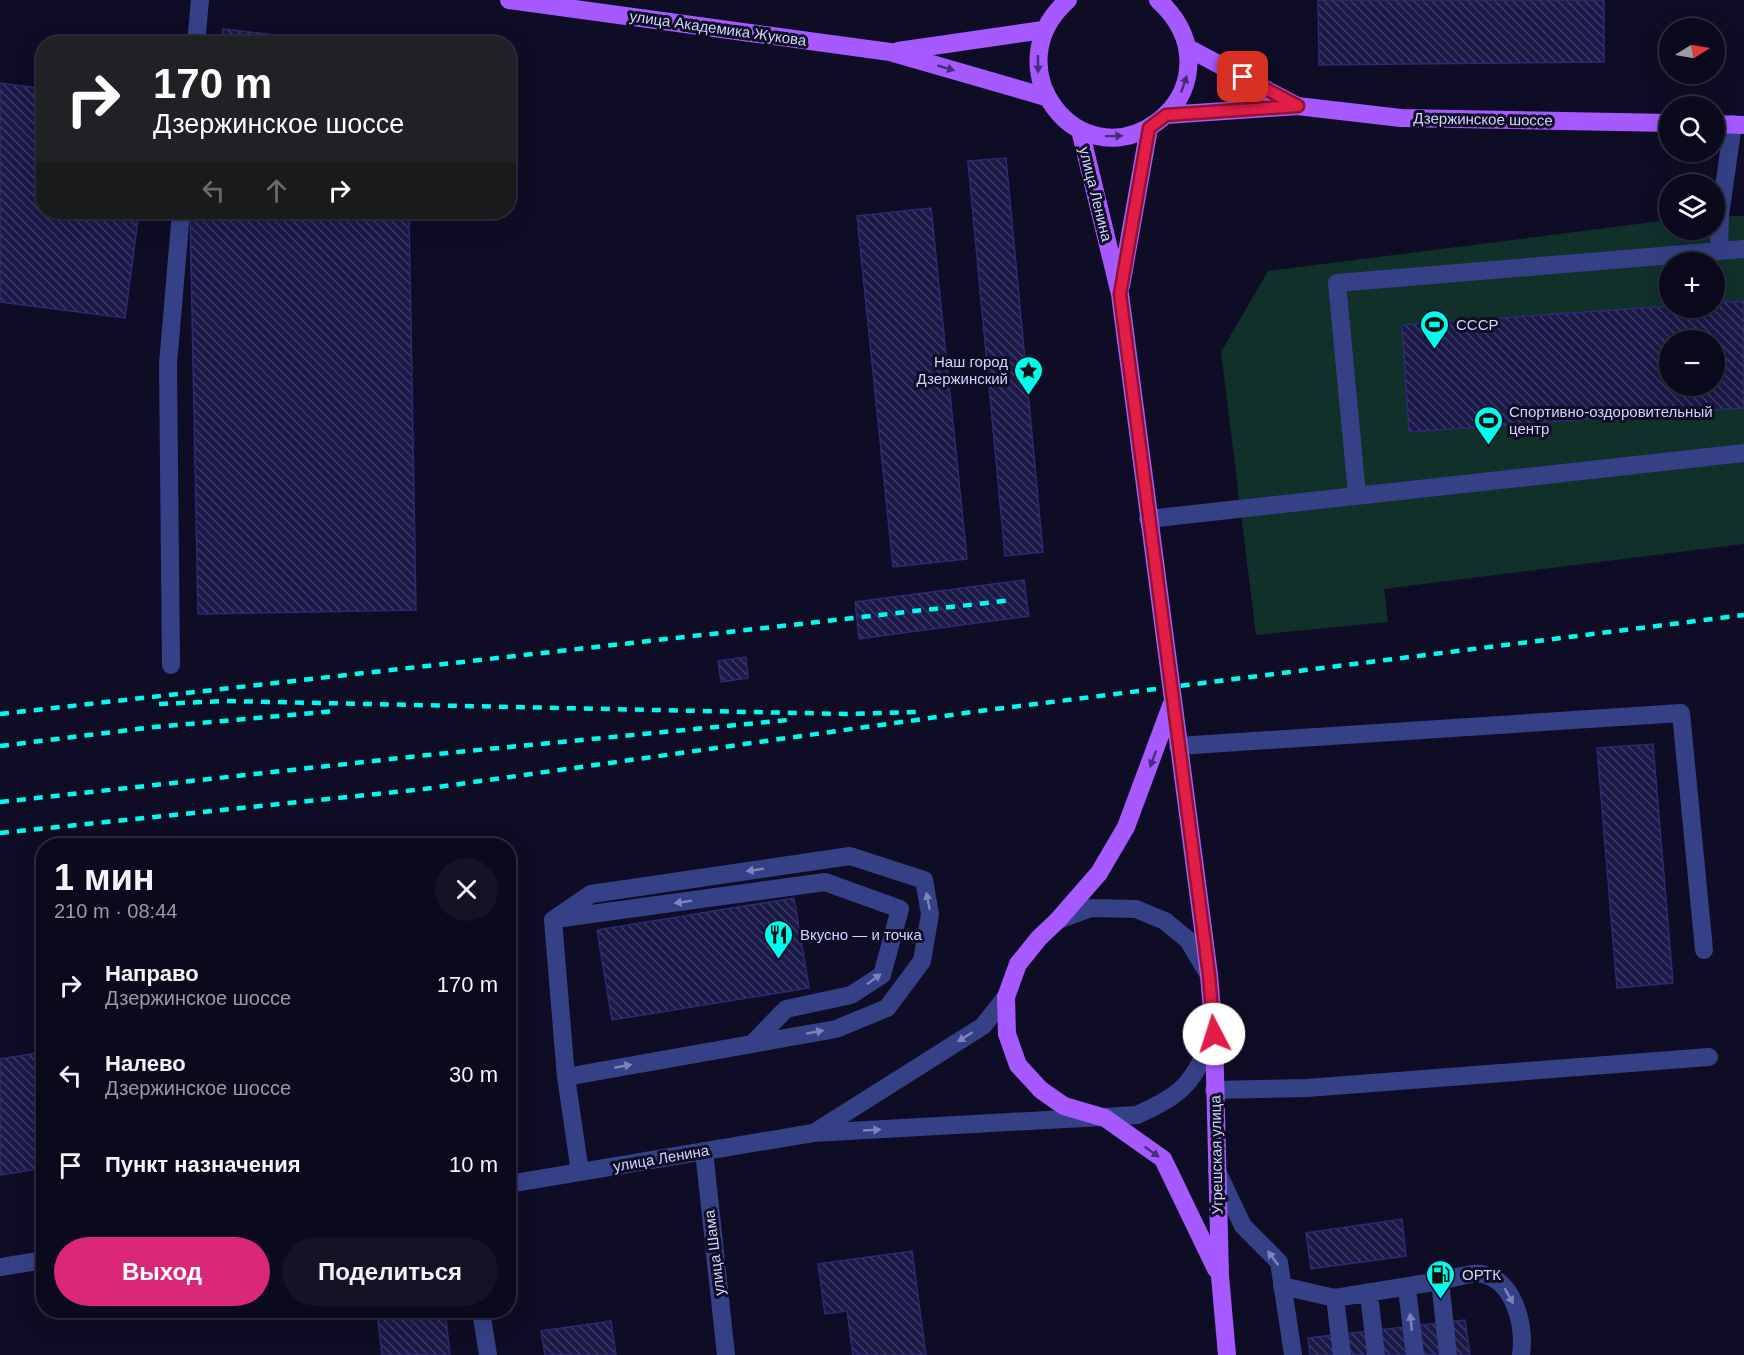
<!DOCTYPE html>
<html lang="ru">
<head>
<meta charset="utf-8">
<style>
	:root { --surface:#0a0a1c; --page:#131325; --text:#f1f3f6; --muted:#999aa3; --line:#2a2b3b; --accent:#db2777 }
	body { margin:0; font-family:Arial,sans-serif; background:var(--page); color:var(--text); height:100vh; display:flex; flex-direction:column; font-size:22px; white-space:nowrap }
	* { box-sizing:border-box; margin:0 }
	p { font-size:20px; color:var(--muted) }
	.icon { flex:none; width:33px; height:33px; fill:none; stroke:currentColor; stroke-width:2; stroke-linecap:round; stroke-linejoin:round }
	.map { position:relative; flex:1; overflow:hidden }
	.panel { position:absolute; left:36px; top:838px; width:480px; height:480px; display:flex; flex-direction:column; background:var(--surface); border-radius:24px; box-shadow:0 6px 24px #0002,0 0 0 2px var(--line) }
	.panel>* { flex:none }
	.hud { position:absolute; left:36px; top:36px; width:480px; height:183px; border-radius:24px; box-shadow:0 6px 24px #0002,0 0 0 2px var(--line); background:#202124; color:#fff; overflow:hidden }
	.needle { width:39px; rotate:79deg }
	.tools { position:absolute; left:1659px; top:18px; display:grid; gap:12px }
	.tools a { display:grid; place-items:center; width:66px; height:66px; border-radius:50%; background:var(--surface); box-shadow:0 6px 24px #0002,0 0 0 2px var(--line); font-size:30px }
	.pin { position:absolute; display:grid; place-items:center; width:51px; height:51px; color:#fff; margin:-26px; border-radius:12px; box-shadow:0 3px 9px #0006 }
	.me { position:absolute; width:66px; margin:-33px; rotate:355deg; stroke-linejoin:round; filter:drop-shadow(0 0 4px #0008) }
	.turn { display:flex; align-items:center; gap:21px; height:126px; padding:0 18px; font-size:27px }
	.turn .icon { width:78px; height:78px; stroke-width:2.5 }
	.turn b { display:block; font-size:42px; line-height:51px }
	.lanes { display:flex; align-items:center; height:57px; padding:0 18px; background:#0003; justify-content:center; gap:30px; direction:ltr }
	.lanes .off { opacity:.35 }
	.round { display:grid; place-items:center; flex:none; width:63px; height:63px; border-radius:32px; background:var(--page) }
	.overview { display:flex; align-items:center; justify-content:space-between; height:102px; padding:0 18px }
	h1 { font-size:36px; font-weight:700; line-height:45px }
	.primary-button { display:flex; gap:12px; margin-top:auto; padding:12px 18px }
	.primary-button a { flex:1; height:69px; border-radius:36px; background:var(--accent); color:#fff; font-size:24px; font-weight:700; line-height:69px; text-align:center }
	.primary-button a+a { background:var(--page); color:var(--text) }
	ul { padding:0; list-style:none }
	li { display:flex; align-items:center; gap:18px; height:90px; padding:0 18px }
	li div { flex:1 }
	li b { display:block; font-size:22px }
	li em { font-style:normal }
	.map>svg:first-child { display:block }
	.garden { fill:#103029; fill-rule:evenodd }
	.building { fill:url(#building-back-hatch); stroke:#2c2974; stroke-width:1.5; fill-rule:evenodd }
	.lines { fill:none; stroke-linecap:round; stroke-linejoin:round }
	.minor { stroke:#364087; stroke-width:18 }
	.major { stroke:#a659ff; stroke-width:18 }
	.rail { stroke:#00fdec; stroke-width:4.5; stroke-dasharray:9 8; stroke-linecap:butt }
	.oneway { fill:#4b2b7c }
	.oneway2 { fill:#7c83bd }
	.route-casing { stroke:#92132f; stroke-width:15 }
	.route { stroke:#e11d48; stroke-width:10 }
	.labels { text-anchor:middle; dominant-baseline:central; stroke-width:6; stroke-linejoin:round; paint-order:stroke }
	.street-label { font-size:15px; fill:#d2d4ff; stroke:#0e0d25 }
	.poi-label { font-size:15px; fill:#d2d4ff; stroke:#0e0d25; text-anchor:start }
</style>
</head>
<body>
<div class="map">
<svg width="1744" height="1355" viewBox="0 0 1744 1355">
	<defs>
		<pattern id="building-back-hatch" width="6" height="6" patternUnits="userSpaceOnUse" patternTransform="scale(1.5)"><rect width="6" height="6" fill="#1a1947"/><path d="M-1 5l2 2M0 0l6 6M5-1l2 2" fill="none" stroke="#3a3a63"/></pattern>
	</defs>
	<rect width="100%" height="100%" fill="#0e0d25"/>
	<path class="garden" d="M1715,216H1744V544L1384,589L1388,622L1256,635L1221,352L1268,271L1669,220L1670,230H1714ZM1670,262H1714V308H1670ZM1670,340H1714V386H1670Z"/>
	<path class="building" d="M1318,0H1604V62L1319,65Z
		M223,29L353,44H222Z
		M0,83L44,89V212H139L125,318L0,302Z
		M1006,158L1043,552L1005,556L968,161Z
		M931,208L967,559L893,567L857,216Z
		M190,212H409L416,610L198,614Z
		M1744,301V408L1409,432L1402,325L1670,306L1714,308V303ZM1670,340H1714V386H1670Z
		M1024,580L1029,616L859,639L855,602Z
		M746,657L748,678L721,682L718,661Z
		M1653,744L1673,983L1617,988L1597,748Z
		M794,898L809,988L612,1020L597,930Z
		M44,1052V1168L0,1175V1059Z
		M1402,1219L1406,1256L1311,1269L1306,1233Z
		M912,1251L926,1355H853L847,1311L825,1314L818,1264Z
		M377,1311H445L450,1355H382Z
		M1465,1320L1470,1355H1310L1308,1338Z
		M611,1321L616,1355H545L541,1331Z"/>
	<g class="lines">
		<path class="minor" d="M196,44L200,0
			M1719,250L1720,215L1733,124
			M1357,494L1337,283L1744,249
			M1148,519L1744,453
			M171,665L168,364L181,212
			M1178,746L1681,713L1704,950
			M555,919L825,882L900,909L882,975L851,995L786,1009L753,1043
			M1058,920L1091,908L1136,909L1165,921L1188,940L1209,975
			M566,1077L836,1029L887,1008L922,961L930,914L924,880L850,856L591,894L553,920L566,1077L580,1172
			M1214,1090L1307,1088L1709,1057
			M815,1132L983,1026L1006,997
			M704,1151L726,1355
			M1217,1171L1243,1226L1279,1262L1293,1355
			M508,1184L813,1133L1137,1115C1187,1092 1192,1083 1214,1034
			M0,1267L44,1260
			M1440,1281C1452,1279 1470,1272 1482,1274C1515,1281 1525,1326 1521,1355
			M1282,1286L1335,1298L1342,1355
			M1407,1289L1415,1355
			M1369,1294L1376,1355
			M1335,1298L1440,1281L1448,1355
			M481,1311L488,1355"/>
		<path class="major" d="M509,0L890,52L1046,97
			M1068,0C992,67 1078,179 1157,122C1172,111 1183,95 1187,77C1193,46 1180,20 1158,0
			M1188,48L1297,106
			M898,51L1043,30
			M1166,115L1297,106L1401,118L1670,123
			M1714,124L1744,125
			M1080,130L1120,294L1209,975L1214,1034L1220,1276L1227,1355
			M1121,286L1149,128
			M1171,706L1126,827L1099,873L1058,920L1039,938L1018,964L1006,997L1007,1034L1018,1065L1041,1090L1064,1106L1105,1118L1163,1159L1216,1269"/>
		<path class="rail" d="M159,704L225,701L847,714L920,712
			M0,714L1013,600
			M0,746L154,727L335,711
			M0,802L437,754L788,720
			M0,833L424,789L980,711L1744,615"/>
	</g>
	<defs><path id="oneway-solid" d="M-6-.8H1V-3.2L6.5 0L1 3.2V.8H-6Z" transform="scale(1.5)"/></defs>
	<g class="oneway">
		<use href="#oneway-solid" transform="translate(1038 64) rotate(89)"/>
		<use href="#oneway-solid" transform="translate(946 68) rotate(16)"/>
		<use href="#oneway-solid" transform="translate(1184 84) rotate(-71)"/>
		<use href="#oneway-solid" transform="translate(1114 136) rotate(-1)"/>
		<use href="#oneway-solid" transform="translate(1153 759) rotate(110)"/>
		<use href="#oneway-solid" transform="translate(1152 1152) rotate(35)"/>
	</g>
	<g class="oneway2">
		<use href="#oneway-solid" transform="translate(755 870) rotate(172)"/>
		<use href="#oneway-solid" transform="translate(928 901) rotate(-101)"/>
		<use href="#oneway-solid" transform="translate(683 902) rotate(172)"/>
		<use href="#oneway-solid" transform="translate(874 979) rotate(-37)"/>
		<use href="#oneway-solid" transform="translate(815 1032) rotate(-10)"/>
		<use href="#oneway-solid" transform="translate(965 1037) rotate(148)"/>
		<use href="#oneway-solid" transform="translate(623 1066) rotate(-10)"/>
		<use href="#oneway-solid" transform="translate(872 1130) rotate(-3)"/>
		<use href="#oneway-solid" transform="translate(1273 1258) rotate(-127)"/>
		<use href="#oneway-solid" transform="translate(1509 1296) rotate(61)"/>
		<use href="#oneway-solid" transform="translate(1411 1322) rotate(-96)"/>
	</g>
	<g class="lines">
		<defs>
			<path id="route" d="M1214,1034L1209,975L1120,294L1149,128L1166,115L1298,106L1243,77"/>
		</defs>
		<use href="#route" class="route-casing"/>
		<use href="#route" class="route"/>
	</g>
	<defs>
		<symbol id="stadium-pin" viewBox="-11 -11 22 30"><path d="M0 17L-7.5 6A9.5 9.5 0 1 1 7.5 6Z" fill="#00fdec" stroke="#0e0d25"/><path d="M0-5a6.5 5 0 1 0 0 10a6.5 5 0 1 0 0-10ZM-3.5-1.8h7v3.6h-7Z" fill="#111"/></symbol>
		<symbol id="sight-pin" viewBox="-11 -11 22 30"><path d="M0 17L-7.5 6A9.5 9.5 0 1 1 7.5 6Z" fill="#00fdec" stroke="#0e0d25"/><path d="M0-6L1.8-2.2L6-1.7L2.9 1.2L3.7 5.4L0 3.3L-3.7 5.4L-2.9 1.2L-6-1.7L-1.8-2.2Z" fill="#111"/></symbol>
		<symbol id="restaurant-pin" viewBox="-11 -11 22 30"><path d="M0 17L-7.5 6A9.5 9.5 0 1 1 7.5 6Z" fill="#00fdec" stroke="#0e0d25"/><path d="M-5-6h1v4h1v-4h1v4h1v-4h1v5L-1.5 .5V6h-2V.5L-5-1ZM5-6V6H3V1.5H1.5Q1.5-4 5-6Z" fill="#111"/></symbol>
		<symbol id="fuel-pin" viewBox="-11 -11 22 30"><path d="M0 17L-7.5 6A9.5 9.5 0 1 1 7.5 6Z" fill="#00fdec" stroke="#0e0d25"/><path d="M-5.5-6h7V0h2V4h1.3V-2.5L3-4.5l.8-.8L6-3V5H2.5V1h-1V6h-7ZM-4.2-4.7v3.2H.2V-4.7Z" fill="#111"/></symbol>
	</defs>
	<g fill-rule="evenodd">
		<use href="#stadium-pin" x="1418" y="308" width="33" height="45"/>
		<use href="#sight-pin" x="1012" y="354" width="33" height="45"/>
		<use href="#stadium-pin" x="1472" y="404" width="33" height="45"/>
		<use href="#restaurant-pin" x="762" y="918" width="33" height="45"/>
		<use href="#fuel-pin" x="1424" y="1258" width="33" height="45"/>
	</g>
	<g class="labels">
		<g class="street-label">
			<text transform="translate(718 28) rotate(8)">улица Академика Жукова</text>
			<text transform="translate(1483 119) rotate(1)">Дзержинское шоссе</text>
			<text transform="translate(1096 194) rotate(76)">улица Ленина</text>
			<text transform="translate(1216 1155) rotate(-91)">Угрешская улица</text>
			<text transform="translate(661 1158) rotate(-10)">улица Ленина</text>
			<text transform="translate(714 1253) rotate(-97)">улица Шама</text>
		</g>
		<g class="poi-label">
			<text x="1456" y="324">СССР</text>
			<text x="1008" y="361" text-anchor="end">Наш город<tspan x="1008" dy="17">Дзержинский</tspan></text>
			<text x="1509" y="411">Спортивно-оздоровительный<tspan x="1509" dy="17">центр</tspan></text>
			<text x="800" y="934">Вкусно — и точка</text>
			<text x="1462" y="1274">ОРТК</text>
		</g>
	</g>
</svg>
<div class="tools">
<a><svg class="needle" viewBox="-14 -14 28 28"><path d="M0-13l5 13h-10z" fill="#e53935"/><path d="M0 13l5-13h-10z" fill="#999aa3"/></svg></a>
<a><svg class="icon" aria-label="search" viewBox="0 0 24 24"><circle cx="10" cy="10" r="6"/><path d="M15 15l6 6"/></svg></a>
<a><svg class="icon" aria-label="layers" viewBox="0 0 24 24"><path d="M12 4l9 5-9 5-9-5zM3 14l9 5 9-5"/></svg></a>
<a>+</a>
<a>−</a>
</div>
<div class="pin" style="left:1243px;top:77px;background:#d93025"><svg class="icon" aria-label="arrive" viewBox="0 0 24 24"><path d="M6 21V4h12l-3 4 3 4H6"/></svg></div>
<svg class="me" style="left:1214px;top:1034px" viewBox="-20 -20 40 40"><circle r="19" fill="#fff"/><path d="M0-13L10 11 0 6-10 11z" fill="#e11d48"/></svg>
<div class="hud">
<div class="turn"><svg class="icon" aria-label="right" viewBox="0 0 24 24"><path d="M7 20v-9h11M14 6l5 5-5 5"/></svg><div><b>170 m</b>Дзержинское шоссе</div></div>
<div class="lanes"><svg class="icon off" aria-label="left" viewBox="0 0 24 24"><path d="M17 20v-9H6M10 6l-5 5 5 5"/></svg><svg class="icon off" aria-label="ahead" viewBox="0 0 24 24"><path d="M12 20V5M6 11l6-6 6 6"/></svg><svg class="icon" aria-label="right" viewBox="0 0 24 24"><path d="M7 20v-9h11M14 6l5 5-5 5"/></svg></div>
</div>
<section class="panel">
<div class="overview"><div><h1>1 мин</h1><p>210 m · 08:44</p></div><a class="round"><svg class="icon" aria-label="close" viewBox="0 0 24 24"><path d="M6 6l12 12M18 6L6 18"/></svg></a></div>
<ul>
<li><svg class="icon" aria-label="right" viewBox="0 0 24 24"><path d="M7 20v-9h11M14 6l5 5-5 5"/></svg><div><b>Направо</b><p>Дзержинское шоссе</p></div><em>170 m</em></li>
<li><svg class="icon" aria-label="left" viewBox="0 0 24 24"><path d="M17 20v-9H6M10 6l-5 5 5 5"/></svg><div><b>Налево</b><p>Дзержинское шоссе</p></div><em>30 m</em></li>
<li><svg class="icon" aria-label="arrive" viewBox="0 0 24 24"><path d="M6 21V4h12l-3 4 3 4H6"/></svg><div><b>Пункт назначения</b></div><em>10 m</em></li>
</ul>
<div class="primary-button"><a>Выход</a><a>Поделиться</a></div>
</section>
</div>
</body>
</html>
